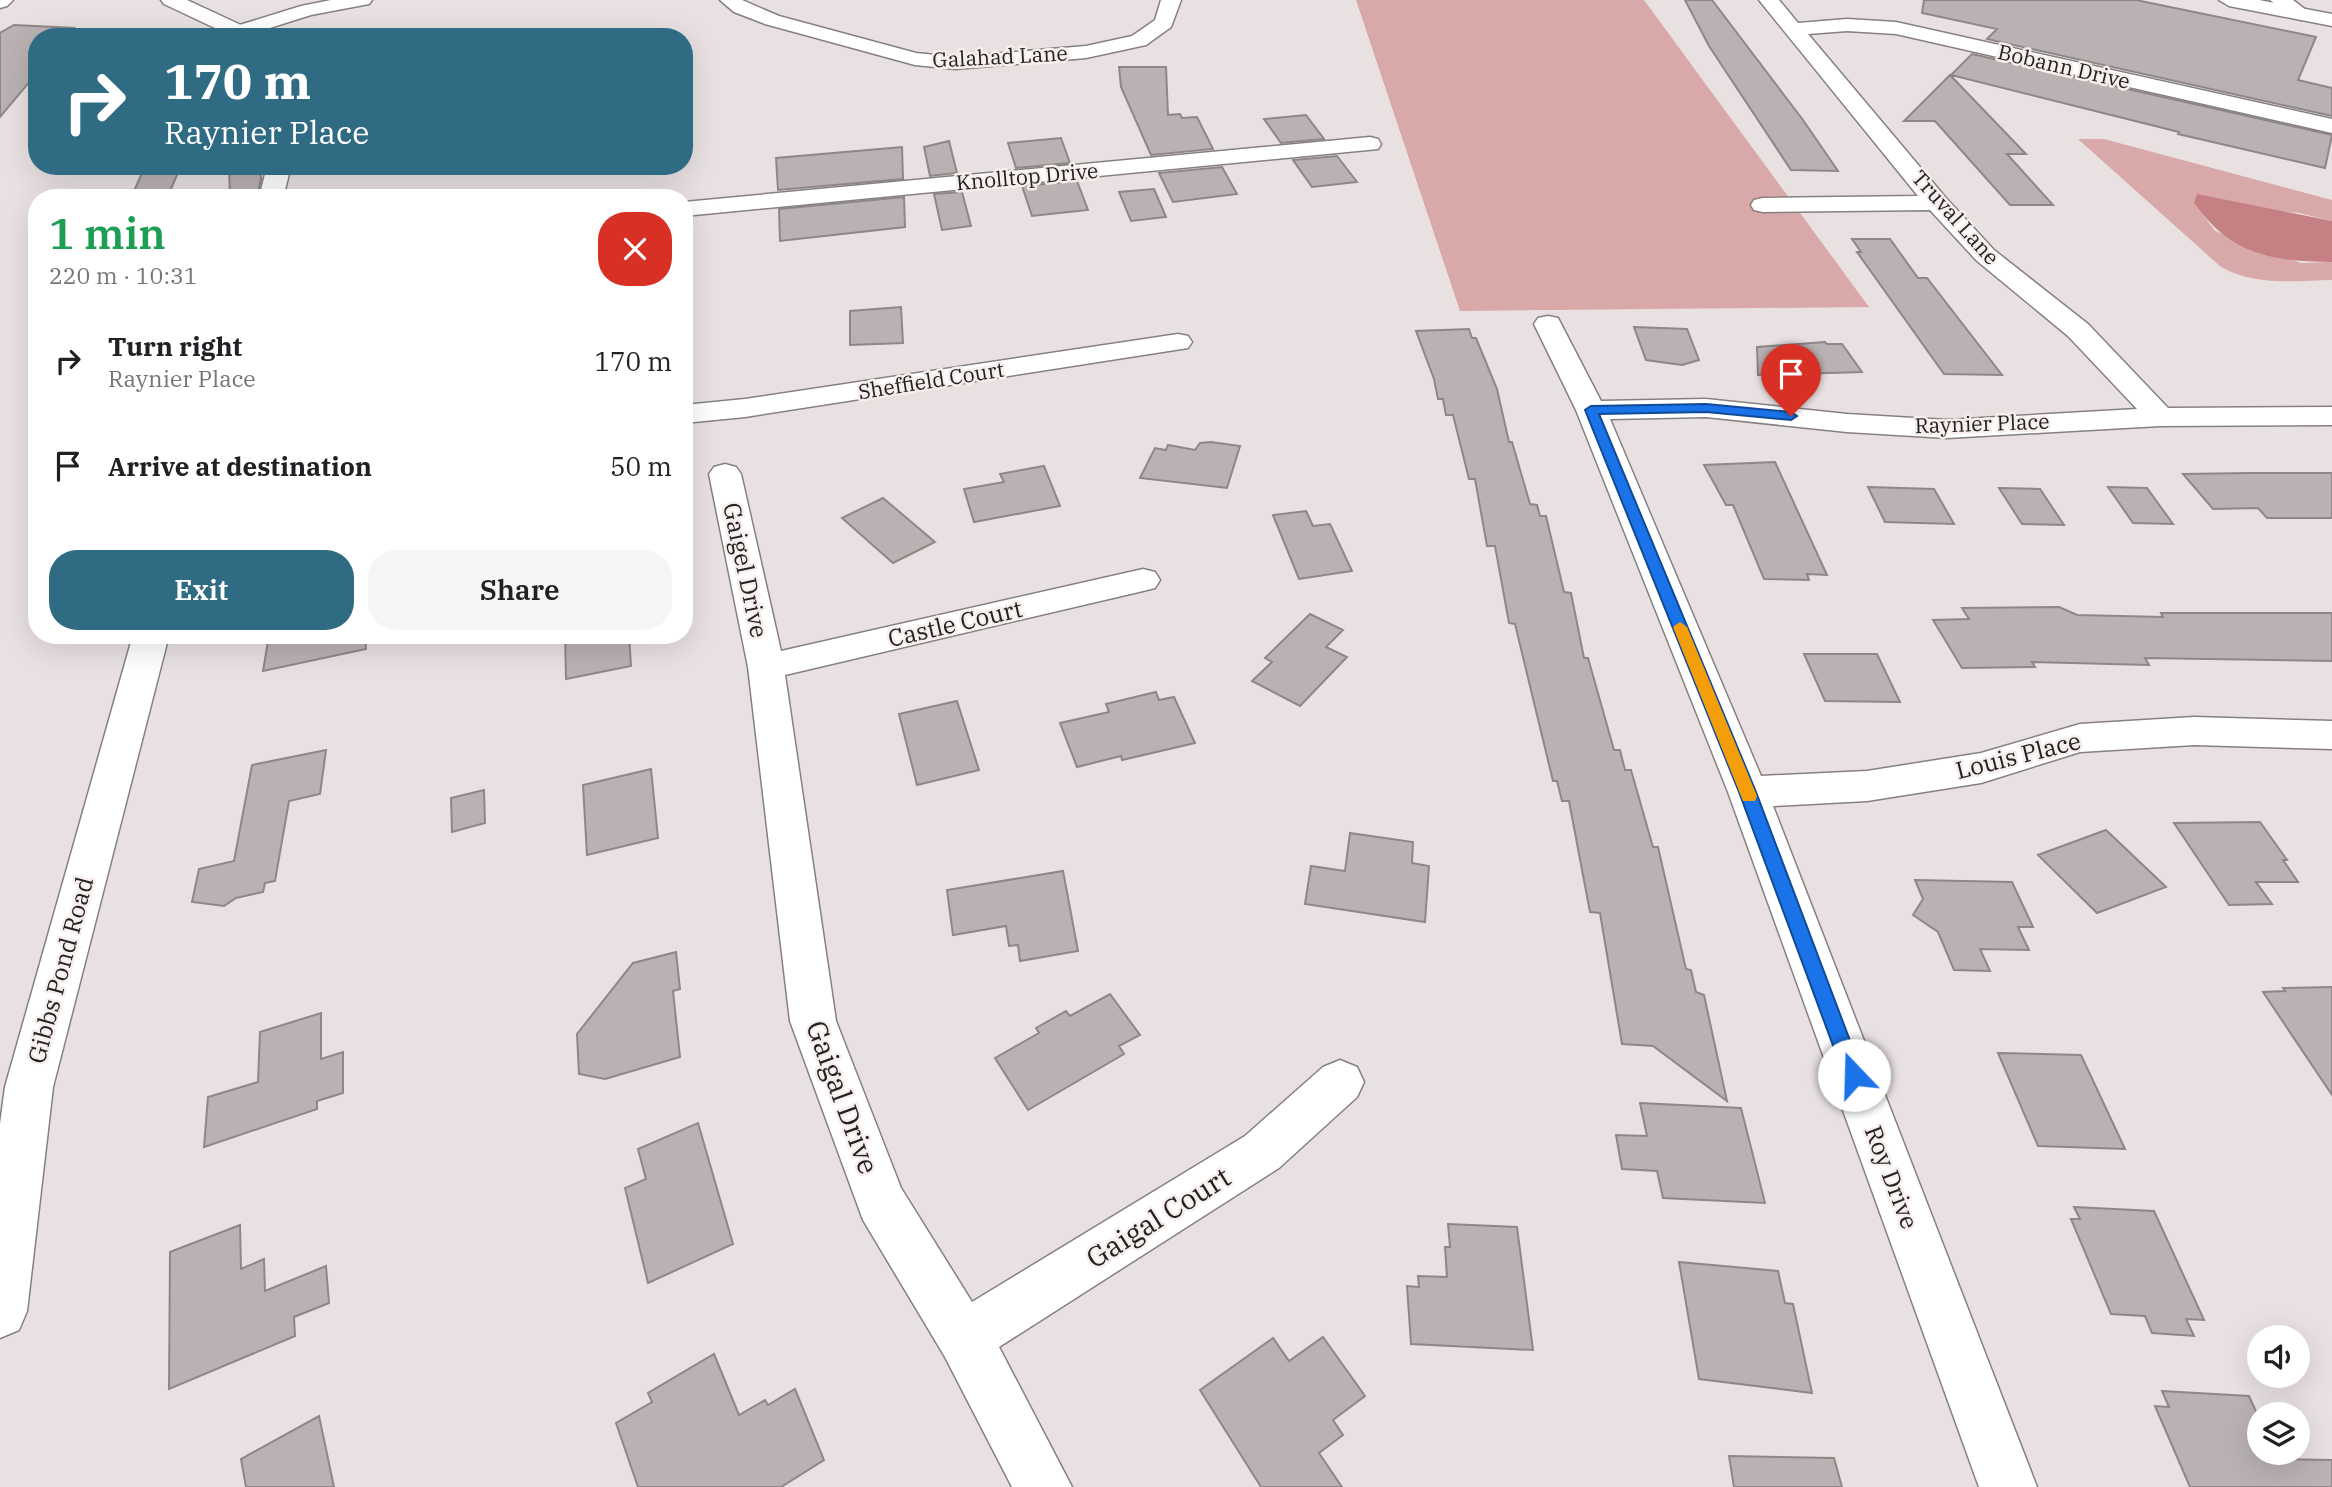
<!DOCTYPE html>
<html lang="en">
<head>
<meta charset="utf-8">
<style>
	:root { --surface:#fff; --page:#f6f6f6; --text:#202124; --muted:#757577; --accent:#306b84 }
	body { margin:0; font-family:"IBM Plex Serif",serif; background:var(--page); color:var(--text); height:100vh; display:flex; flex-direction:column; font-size:26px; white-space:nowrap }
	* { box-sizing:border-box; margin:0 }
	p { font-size:23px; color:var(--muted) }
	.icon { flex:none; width:38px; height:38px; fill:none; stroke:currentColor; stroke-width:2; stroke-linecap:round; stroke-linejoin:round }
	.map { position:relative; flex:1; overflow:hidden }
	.details { position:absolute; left:28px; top:189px; width:665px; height:455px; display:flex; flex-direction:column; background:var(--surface); border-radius:28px; box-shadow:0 7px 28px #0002 }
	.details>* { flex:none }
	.hud { position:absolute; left:28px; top:28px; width:665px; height:147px; border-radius:28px; box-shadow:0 7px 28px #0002; background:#306b84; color:#fff; overflow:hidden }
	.fabs { position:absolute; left:2247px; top:1325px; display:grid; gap:14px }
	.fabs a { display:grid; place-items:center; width:63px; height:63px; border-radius:50%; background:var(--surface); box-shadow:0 7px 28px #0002; font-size:35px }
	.pin { position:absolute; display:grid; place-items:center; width:60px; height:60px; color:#fff; margin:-72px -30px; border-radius:50% 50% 50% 0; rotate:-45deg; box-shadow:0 0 7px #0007 }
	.pin .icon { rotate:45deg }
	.me { position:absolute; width:77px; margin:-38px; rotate:339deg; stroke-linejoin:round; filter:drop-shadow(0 0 5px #0008) }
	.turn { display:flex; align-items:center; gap:24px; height:147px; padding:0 21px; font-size:32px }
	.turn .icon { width:91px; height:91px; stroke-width:2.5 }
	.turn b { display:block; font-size:49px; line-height:60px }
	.round { display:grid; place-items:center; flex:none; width:74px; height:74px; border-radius:28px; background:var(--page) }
	.headline { display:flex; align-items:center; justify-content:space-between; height:119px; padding:0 21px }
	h1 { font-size:42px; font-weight:600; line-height:52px; color:#1e9e55 }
	.button { display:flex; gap:14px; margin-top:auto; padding:14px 21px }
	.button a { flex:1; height:80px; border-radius:28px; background:var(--accent); color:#fff; font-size:28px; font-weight:600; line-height:80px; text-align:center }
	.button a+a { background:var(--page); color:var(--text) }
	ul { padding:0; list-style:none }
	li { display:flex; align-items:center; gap:21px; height:105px; padding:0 21px }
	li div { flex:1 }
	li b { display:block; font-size:26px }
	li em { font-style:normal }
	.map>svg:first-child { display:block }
	.green { fill:#d9a8a8 }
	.water { fill:#c48082 }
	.building { fill:#bab2b2; stroke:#8e8787; stroke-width:2 }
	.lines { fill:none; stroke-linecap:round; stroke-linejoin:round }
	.minor-casing { stroke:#878080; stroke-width:3 }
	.tertiary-casing { stroke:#878080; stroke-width:3 }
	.minor { fill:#fff; fill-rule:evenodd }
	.tertiary { fill:#fff; fill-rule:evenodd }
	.route { fill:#1a73e8; stroke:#114b97; stroke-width:2 }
	.slow { fill:#f59e0b }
	.labels { text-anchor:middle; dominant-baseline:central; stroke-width:5; stroke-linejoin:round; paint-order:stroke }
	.far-street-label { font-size:21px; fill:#242121; stroke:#f7eeee }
	.street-label { font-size:24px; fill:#242121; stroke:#f7eeee }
	.near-street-label { font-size:28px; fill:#242121; stroke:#f7eeee }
</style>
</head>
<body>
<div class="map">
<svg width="2332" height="1487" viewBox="0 0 2332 1487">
	<rect width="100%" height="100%" fill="#e9e1e1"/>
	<path class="green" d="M1356,0H1644L1869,307L1460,311Z
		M2078,139H2104L2332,200V221L2299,213L2194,203L2215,231L2301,263L2332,262V280C2294,281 2255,286 2221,267Z"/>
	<path class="water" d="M2197,194L2332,221V262C2271,261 2231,255 2194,203Z"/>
	<path class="building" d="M1685,0H1712L1803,120L1838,171L1791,170L1709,46Z
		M1924,0H2136L2316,37L2298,80L2332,88V116L1987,39L1997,29L1922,13Z
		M14,25L74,28L67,37H37V73L0,117V33Z
		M1972,54L2332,135L2325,168L2178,134L2179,132L1951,75Z
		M1119,67H1166L1168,115L1180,114L1182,118L1197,117L1213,149L1151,155L1121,87Z
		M1950,75L2026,154H2007L2053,205H2010L1935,121H1904Z
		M1306,115L1324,139L1281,143L1264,119Z
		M1061,138L1070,163L1016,168L1008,143Z
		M949,141L957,173L930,176L924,147Z
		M902,147L903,179L778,190L776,158Z
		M1337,156L1357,182L1312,187L1293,160Z
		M145,166H181L167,198H131Z
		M229,166H260L261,179L257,198H230Z
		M1222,167L1237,194L1173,202L1159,173Z
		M1077,181L1088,210L1032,216L1022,186Z
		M1154,189L1166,217L1131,221L1119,192Z
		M962,192L971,226L942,230L934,194Z
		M904,197L905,227L780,241L779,209Z
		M1852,239H1890L1918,278H1927L2002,375L1944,374L1857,252H1861Z
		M901,307L903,343L850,345V311Z
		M1634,327L1687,329L1699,360L1682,365L1646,360Z
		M1469,329L1472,338H1476L1497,389L1509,442H1512L1530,504L1537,505L1540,516H1546L1564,592L1571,593L1584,658H1588L1614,750H1620L1625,770H1631L1653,847H1658L1686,969L1691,970L1696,992L1704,995L1727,1101L1653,1046L1622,1044L1600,913L1590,912L1569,801H1562L1557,781H1553L1515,624L1509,623L1495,546H1487L1475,479H1469L1453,415H1446L1443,399H1438L1434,379L1416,331Z
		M1825,342L1827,344H1842L1862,372L1758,375L1757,347Z
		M1211,442L1240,446L1227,488L1140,478L1155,448L1166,450L1168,445L1195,450L1200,443Z
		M1775,462L1827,575L1807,574L1809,580L1764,579L1733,505H1726L1704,465Z
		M1044,466L1060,506L974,522L964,489L1004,482L1000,474Z
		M2251,473H2332V518H2267L2258,508L2213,509L2183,474Z
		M1868,487L1934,489L1954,524L1885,522Z
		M2108,487L2147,488L2173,524L2133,523Z
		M1999,488L2040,489L2064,525L2022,524Z
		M883,498L935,542L893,563L842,518Z
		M1306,511L1313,526L1330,524L1352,571L1299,579L1273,515Z
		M2059,607L2077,615L2163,617L2161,613H2332V661L2145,658L2149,665L2032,662L2035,667L1962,668L1933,620L1969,619L1962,608Z
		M1310,614L1343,630L1326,647L1347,657L1300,706L1252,681L1272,662L1265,658Z
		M269,635H365L366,649L263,671Z
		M565,635H629L631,666L566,679Z
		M1804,654H1877L1900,702L1825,701Z
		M1156,692L1159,700L1174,697L1195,743L1122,760L1121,756L1077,767L1060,723L1109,712L1106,704Z
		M957,701L979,770L917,785L899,714Z
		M326,750L320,794L289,801L275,881L265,883L263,892L236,898L224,906L192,902L199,869L234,861L252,765Z
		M651,769L658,838L587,855L583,785Z
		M484,790L485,823L452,832L451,798Z
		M2260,822L2287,860H2283L2298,882H2256L2272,904L2229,905L2174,823Z
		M2106,830L2166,887L2097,913L2038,855Z
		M1350,833L1413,842L1412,863L1429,866L1425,922L1305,904L1311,866L1345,871Z
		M1063,871L1078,951L1020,961L1018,945L1009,946L1006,926L953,935L947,890Z
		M1915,880L2012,882L2033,927H2018L2029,950L1980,949L1990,971L1954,970L1938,932L1913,915L1923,899Z
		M676,952L680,989L673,991L680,1057L605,1079L579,1074L577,1034L633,963Z
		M2332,987V1095L2263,992L2285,991L2283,988Z
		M1110,994L1140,1035L1119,1046L1124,1054L1028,1110L995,1058L1039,1033L1036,1028L1066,1011L1070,1016Z
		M321,1013V1059L343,1052V1093L317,1101V1109L204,1147L208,1097L258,1082L260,1032Z
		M1998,1053L2081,1055L2125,1149L2038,1146Z
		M1640,1103L1741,1108L1765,1203L1663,1198L1657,1171L1622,1169L1616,1135L1647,1136Z
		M698,1123L733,1244L648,1283L625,1188L646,1179L638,1149Z
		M2074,1207L2154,1211L2204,1320L2186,1319L2194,1336L2152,1333L2145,1316L2111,1314L2071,1219H2080Z
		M1448,1224L1517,1227L1533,1350L1411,1344L1407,1286L1419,1287L1418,1276L1447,1277L1445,1247H1450Z
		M240,1225L241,1269L264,1259L265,1291L326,1266L329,1303L294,1317L295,1336L169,1389L170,1252Z
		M1679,1262L1778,1271L1785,1303L1793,1304L1812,1393L1699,1379Z
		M1323,1337L1365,1396L1333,1420L1343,1435L1319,1453L1342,1487H1261L1200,1390L1273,1338L1289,1361Z
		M714,1354L739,1415L765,1400L768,1405L795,1389L824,1460L781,1487H638L616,1423L652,1402L648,1393Z
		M2162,1391L2249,1396L2259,1418V1452H2275L2278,1459L2332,1460V1487H2190L2155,1406L2169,1407Z
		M319,1416L334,1487H246L241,1459Z
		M1729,1456L1834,1458L1842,1487H1734Z"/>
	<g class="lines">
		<defs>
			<path id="minor" d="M0,0H13L7,6L0,8Z
				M331,0H372L369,4L311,15L241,37L233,35L230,31L233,27L301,6Z
				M720,0H742L779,16L916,53L955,57L1086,46L1132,36L1155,20L1161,0H1181L1171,27L1146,45L1086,58L955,69L915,65L765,24L734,12Z
				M1759,0H1779L1798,23L1847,19L1896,22L2332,119V133L1896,34L1847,31L1808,34L1946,198L1994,250L2088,324L2168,408L2332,407V425L2160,426L1947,438L1847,432L1706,417L1610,419L1761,776L1867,771L1981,753L2080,724L2194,717L2332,721V749L2194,745L2080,752L1981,783L1867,801L1773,806L2037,1487H1979L1728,792L1576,410L1534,324L1538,318L1548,316L1558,318L1601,401L1706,399L1847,414L1947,420L2137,409L2068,336L1976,260L1930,210L1763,212L1754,210L1751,205L1754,200L1763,198L1918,196Z
				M2270,0H2293L2311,14L2301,20L2294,18Z
				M1370,137L1378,139L1381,144L1378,149L684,216V202Z
				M1178,334L1188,336L1192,342L1188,348L745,417L684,423V405L745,399Z
				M725,464L736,467L741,474L781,651L1143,569L1155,572L1160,580L1155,588L1143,591L785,675L836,1021L901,1188L972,1302L1245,1136L1323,1067L1340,1060L1357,1067L1364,1082L1357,1097L1279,1168L999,1347L1072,1487H1012L945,1357L863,1220L790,1021L748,667L709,474L714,467Z"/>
			<path id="tertiary" d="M161,0H187L258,33L261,37H234L164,4Z
				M2219,0H2259L2332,14V26L2229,6Z
				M267,166H291L283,198H259Z
				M133,635H169L53,1087L27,1311L19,1330L0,1338V1124L5,1087Z"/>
		</defs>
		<use href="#minor" class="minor-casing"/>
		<use href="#tertiary" class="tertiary-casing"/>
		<use href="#minor" class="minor"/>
		<use href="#tertiary" class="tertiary"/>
	</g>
	<path class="route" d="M1706,404L1791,412L1797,416L1791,420L1706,412L1599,414L1756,792L1863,1075L1860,1081L1854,1084L1847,1081L1844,1075L1739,792L1585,410L1591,406Z"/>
	<path class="slow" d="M1680,622L1687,627L1757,796L1755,801H1743L1741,796L1673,627Z"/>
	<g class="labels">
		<g class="far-street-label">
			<text transform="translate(1000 56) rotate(-3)">Galahad Lane</text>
			<text transform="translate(2064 66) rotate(13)">Bobann Drive</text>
			<text transform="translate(1027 176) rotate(-5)">Knolltop Drive</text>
			<text transform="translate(1956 217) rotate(48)">Truval Lane</text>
			<text transform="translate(931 380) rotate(-9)">Sheffield Court</text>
			<text transform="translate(1982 423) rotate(-2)">Raynier Place</text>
		</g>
		<g class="street-label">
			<text transform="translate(746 570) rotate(78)">Gaigel Drive</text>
			<text transform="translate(955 623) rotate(-13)">Castle Court</text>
			<text transform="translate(2018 755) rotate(-14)">Louis Place</text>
			<text transform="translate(60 970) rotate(-75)">Gibbs Pond Road</text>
			<text transform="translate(1892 1177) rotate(69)">Roy Drive</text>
		</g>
		<g class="near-street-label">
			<text transform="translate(843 1097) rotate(70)">Gaigal Drive</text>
			<text transform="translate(1158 1217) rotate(-32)">Gaigal Court</text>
		</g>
	</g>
</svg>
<div class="fabs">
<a><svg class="icon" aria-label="sound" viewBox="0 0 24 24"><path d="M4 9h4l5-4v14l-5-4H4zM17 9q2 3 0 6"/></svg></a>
<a><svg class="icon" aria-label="layers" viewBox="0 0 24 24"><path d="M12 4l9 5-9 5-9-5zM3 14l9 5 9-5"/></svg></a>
</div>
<div class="pin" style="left:1791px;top:416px;background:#d93025"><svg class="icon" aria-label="arrive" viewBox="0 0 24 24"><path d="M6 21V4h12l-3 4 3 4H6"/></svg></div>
<svg class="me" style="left:1854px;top:1075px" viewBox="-20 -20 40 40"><circle r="19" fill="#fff"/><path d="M0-13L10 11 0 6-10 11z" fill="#1a73e8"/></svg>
<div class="hud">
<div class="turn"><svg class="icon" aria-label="right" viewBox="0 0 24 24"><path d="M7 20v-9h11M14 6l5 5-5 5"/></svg><div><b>170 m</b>Raynier Place</div></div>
</div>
<section class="details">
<div class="headline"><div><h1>1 min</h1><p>220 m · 10:31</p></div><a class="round" style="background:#d93025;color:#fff"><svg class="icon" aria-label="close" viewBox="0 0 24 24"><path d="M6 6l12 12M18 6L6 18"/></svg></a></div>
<ul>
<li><svg class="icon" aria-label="right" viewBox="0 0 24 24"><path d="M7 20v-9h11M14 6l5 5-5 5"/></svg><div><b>Turn right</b><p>Raynier Place</p></div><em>170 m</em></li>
<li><svg class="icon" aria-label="arrive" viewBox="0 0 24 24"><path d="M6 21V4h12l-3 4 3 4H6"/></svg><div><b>Arrive at destination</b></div><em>50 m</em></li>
</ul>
<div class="button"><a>Exit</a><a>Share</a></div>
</section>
</div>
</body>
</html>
